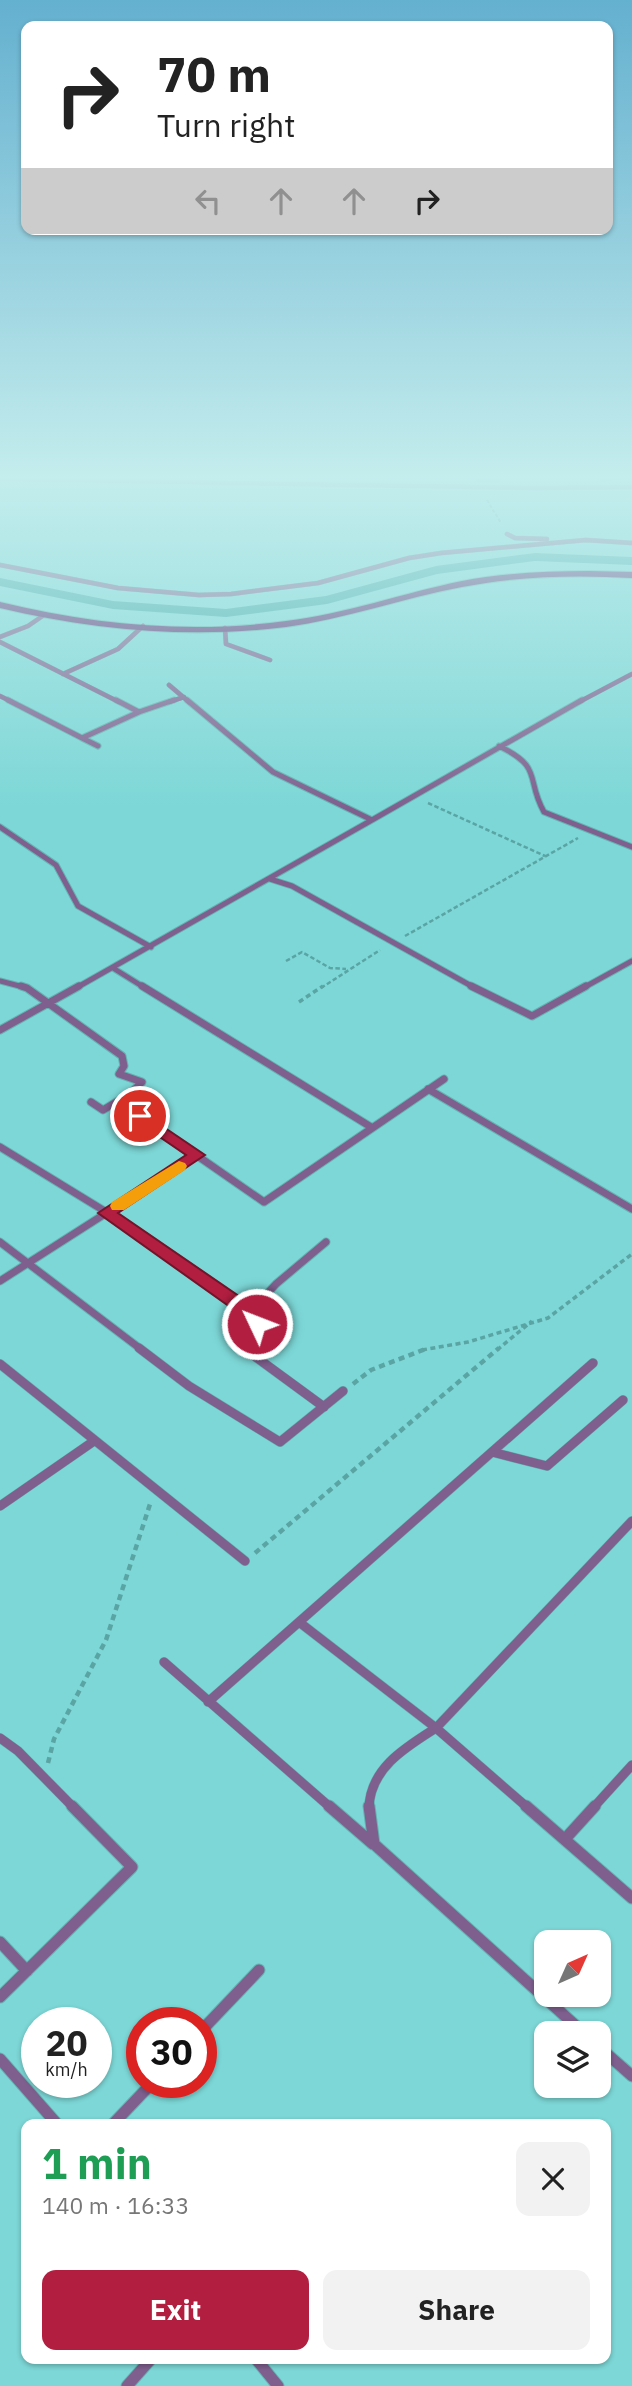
<!DOCTYPE html>
<html lang="en">
<head>
<meta charset="utf-8">
<style>
	:root { --surface:#fff; --page:#f2f2f2; --text:#222; --muted:#767676; --accent:#b11e40 }
	body { margin:0; font-family:"IBM Plex Sans",sans-serif; background:var(--page); color:var(--text); height:100vh; display:flex; flex-direction:column; font-size:26px; white-space:nowrap }
	* { box-sizing:border-box; margin:0 }
	p { font-size:23px; color:var(--muted) }
	.icon { flex:none; width:38px; height:38px; fill:none; stroke:currentColor; stroke-width:2; stroke-linecap:round; stroke-linejoin:round }
	.map { position:relative; flex:1; overflow:hidden }
	.sheet { position:absolute; left:21px; top:2119px; width:590px; height:245px; display:flex; flex-direction:column; background:var(--surface); border-radius:14px; box-shadow:0 2px 5px #0004 }
	.sheet>* { flex:none }
	.top-card { position:absolute; left:21px; top:21px; width:592px; height:214px; border-radius:14px; box-shadow:0 2px 5px #0004; background:#fff; color:var(--text); overflow:hidden }
	.needle { width:46px; rotate:45deg }
	.tools { position:absolute; left:534px; top:1930px; display:grid; gap:14px }
	.tools a { display:grid; place-items:center; width:77px; height:77px; border-radius:14px; background:var(--surface); box-shadow:0 2px 5px #0004; font-size:35px }
	.speed { position:absolute; left:21px; top:2007px; display:flex; gap:14px; font-size:35px; font-weight:700; text-align:center }
	.speed>* { display:grid; place-content:center; width:91px; height:91px; border-radius:50%; background:var(--surface); box-shadow:0 2px 5px #0004; line-height:1 }
	.speed small { font-size:18px; font-weight:400 }
	.speed .limit { border:10px solid #d22; background:#fff; color:#111 }
	.pin { position:absolute; display:grid; place-items:center; width:60px; height:60px; color:#fff; margin:-30px; border:4px solid #fff; border-radius:50%; box-shadow:0 2px 7px #0007 }
	.me { position:absolute; width:77px; margin:-38px; rotate:313deg; stroke-linejoin:round; filter:drop-shadow(0 0 5px #0008) }
	.turn { display:flex; align-items:center; gap:24px; height:147px; padding:0 21px; font-size:32px }
	.turn .icon { width:91px; height:91px; stroke-width:2.5 }
	.turn b { display:block; font-size:49px; line-height:60px }
	.lanes { display:flex; align-items:center; height:66px; padding:0 21px; background:#0003; justify-content:center; gap:35px; direction:ltr }
	.lanes .off { opacity:.35 }
	.round { display:grid; place-items:center; flex:none; width:74px; height:74px; border-radius:14px; background:var(--page) }
	.head { display:flex; align-items:center; justify-content:space-between; height:119px; padding:0 21px }
	h1 { font-size:42px; font-weight:800; line-height:52px; color:#1e9e55 }
	.action { display:flex; gap:14px; margin-top:auto; padding:14px 21px }
	.action a { flex:1; height:80px; border-radius:14px; background:var(--accent); color:#fff; font-size:28px; font-weight:800; line-height:80px; text-align:center }
	.action a+a { background:var(--page); color:var(--text) }
	.map>svg:first-child { display:block }
	.lines { fill:none; stroke-linecap:round; stroke-linejoin:round }
	.canal { fill:#3fa9a9; fill-rule:evenodd }
	.street-far4-casing { stroke:#64b3b2; stroke-width:5 }
	.street-far3-casing { stroke:#64b3b2; stroke-width:7 }
	.street-far2-casing { stroke:#64b3b2; stroke-width:9 }
	.street-far1-casing { stroke:#64b3b2; stroke-width:10 }
	.street-casing { stroke:#64b3b2; stroke-width:13 }
	.secondary-casing { stroke:#64b3b2; stroke-width:2 }
	.path-far3 { stroke:#5ba4a4; stroke-width:2; stroke-dasharray:3.5 2; stroke-linecap:butt }
	.path-far2 { stroke:#5ba4a4; stroke-width:2.5; stroke-dasharray:4.5 2.5; stroke-linecap:butt }
	.path-far1 { stroke:#5ba4a4; stroke-width:3.5; stroke-dasharray:5 3.5; stroke-linecap:butt }
	.path { stroke:#5ba4a4; stroke-width:4.5; stroke-dasharray:6 4.5; stroke-linecap:butt }
	.street-far4 { stroke:#7f5f8e; stroke-width:4.5 }
	.street-far3 { stroke:#7f5f8e; stroke-width:5 }
	.street-far2 { stroke:#7f5f8e; stroke-width:7 }
	.street-far1 { stroke:#7f5f8e; stroke-width:9 }
	.street { stroke:#7f5f8e; stroke-width:11 }
	.secondary { fill:#5d2c71; fill-rule:evenodd }
	.wall { fill:#1b99b1 }
	.shaded-wall { fill:#167d90 }
	.route { fill:#b11e40; stroke:#73142a; stroke-width:2 }
	.slow { fill:#f59e0b }
</style>
</head>
<body>
<div class="map">
<svg width="632" height="2386" viewBox="0 0 632 2386">
	<rect width="100%" height="100%" fill="#7cd7d6"/>
	<g class="lines">
		<path class="canal" d="M535,553L632,557V565L535,561L437,574L327,604L226,617L113,609L0,586V578L113,601L226,609L326,596L436,566Z"/>
		<defs>
			<path id="street-far4" d="M0,479L534,488L632,487
				M507,534L515,538L547,539
				M0,565L118,588L199,595L231,594L318,583L409,558L441,553L586,540L632,543
				M225,628L226,644L270,660
				M0,637L28,626L44,615
				M0,642L119,702
				M63,674L118,649L143,626
				M169,685L189,702
				M0,696L12,702
				M169,702L184,697
				M579,702L632,674"/>
			<path id="street-far3" d="M8,700L82,738
				M116,700L139,712
				M98,746L82,738L139,712L174,700
				M499,746C544,768 525,778 544,812L632,847
				M372,820L582,700
				M0,827L56,865L78,906L151,947
				M270,879L292,886L475,988
				M113,968L145,988
				M0,981L27,988
				M76,988L372,820L273,772L187,700
				M583,988L632,961"/>
			<path id="street-far2" d="M21,986L27,988L122,1056L124,1066L119,1074L142,1082L131,1093L103,1110L91,1102
				M142,986L371,1127
				M471,986L532,1016L586,986
				M0,1030L79,986
				M428,1089L632,1209
				M140,1116L264,1202L444,1079
				M0,1147L129,1226L243,1308L257,1324L254,1350
				M0,1242L142,1350
				M0,1281L197,1155
				M248,1314L276,1284L326,1242"/>
			<path id="street-far1" d="M139,1348L189,1386L280,1442L343,1391
				M254,1348L253,1355L324,1407
				M0,1364L245,1561
				M492,1452L547,1466L623,1400
				M0,1506L94,1441
				M299,1622L593,1363
				M164,1662L331,1808
				M208,1702L299,1622L436,1728L528,1808
				M0,1738L18,1751L74,1808
				M369,1808C370,1768 406,1747 436,1728L632,1521
				M593,1808L632,1765"/>
			<path id="street" d="M329,1806L373,1844
				M369,1806L374,1844L585,2034
				M526,1806L632,1898
				M565,1839L595,1806
				M0,1942L27,1971
				M0,1997L132,1867L72,1806
				M201,2031L259,1970
				M598,2046L632,2076
				M0,2059L57,2124
				M113,2124L153,2082
				M256,2359L278,2386
				M127,2386L151,2359"/>
			<path id="secondary" d="M589,571L632,572V578C575,575 518,576 462,587C403,598 345,619 286,627C191,639 93,630 0,608V602C93,625 191,634 286,621C345,614 403,593 462,581C504,573 547,571 589,571Z"/>
		</defs>
		<use href="#street-far4" class="street-far4-casing"/>
		<use href="#street-far3" class="street-far3-casing"/>
		<use href="#street-far2" class="street-far2-casing"/>
		<use href="#street-far1" class="street-far1-casing"/>
		<use href="#street" class="street-casing"/>
		<use href="#secondary" class="secondary-casing"/>
		<path class="path-far3" d="M487,500L501,523"/>
		<path class="path-far2" d="M428,803L545,856
			M405,936L578,838
			M286,961L302,952L330,968L346,969
			M321,988L380,950"/>
		<path class="path-far1" d="M299,1002L323,986
			M422,1350L468,1342L548,1318L632,1254
			M497,1350L532,1321"/>
		<path class="path" d="M353,1384L371,1370L428,1348
			M255,1553L499,1348
			M48,1763L54,1739L106,1640L151,1501"/>
		<use href="#street-far4" class="street-far4"/>
		<use href="#street-far3" class="street-far3"/>
		<use href="#street-far2" class="street-far2"/>
		<use href="#street-far1" class="street-far1"/>
		<use href="#street" class="street"/>
		<use href="#secondary" class="secondary"/>
	</g>
	<path class="wall" d="M471,475H506L497,483L478,482Z
		M583,475H632V477L602,482L590,475L585,476Z"/>
	<path class="shaded-wall" d="M498,475H506L497,483Z
		M603,475H632V477L602,482Z"/>
	<linearGradient id="sky" x2="0" y2="1"><stop stop-color="#64b0cf"/><stop offset="0.59" stop-color="#c4eded"/><stop offset="1" stop-color="#c4eded" stop-opacity="0"/></linearGradient>
	<rect width="632" height="809" fill="url(#sky)"/>
	<path class="route" d="M140,1111L205,1155L118,1213L249,1303L265,1324L263,1328H251L237,1312L98,1213L186,1155L135,1120L133,1116Z"/>
	<path class="slow" d="M179,1161L185,1163L187,1166L185,1170L124,1210H112L110,1206L112,1202Z"/>
</svg>
<div class="tools">
<a><svg class="needle" viewBox="-14 -14 28 28"><path d="M0-13l5 13h-10z" fill="#e53935"/><path d="M0 13l5-13h-10z" fill="#767676"/></svg></a>
<a><svg class="icon" aria-label="layers" viewBox="0 0 24 24"><path d="M12 4l9 5-9 5-9-5zM3 14l9 5 9-5"/></svg></a>
</div>
<div class="speed"><div>20<small>km/h</small></div><div class="limit">30</div></div>
<div class="pin" style="left:140px;top:1116px;background:#d93025"><svg class="icon" aria-label="arrive" viewBox="0 0 24 24"><path d="M6 21V4h12l-3 4 3 4H6"/></svg></div>
<svg class="me" style="left:257px;top:1324px" viewBox="-20 -20 40 40"><circle r="17" fill="#b11e40" stroke="#fff" stroke-width="3"/><path d="M0-11L8 9 0 5-8 9z" fill="#fff"/></svg>
<div class="top-card">
<div class="turn"><svg class="icon" aria-label="right" viewBox="0 0 24 24"><path d="M7 20v-9h11M14 6l5 5-5 5"/></svg><div><b>70 m</b>Turn right</div></div>
<div class="lanes"><svg class="icon off" aria-label="left" viewBox="0 0 24 24"><path d="M17 20v-9H6M10 6l-5 5 5 5"/></svg><svg class="icon off" aria-label="ahead" viewBox="0 0 24 24"><path d="M12 20V5M6 11l6-6 6 6"/></svg><svg class="icon off" aria-label="ahead" viewBox="0 0 24 24"><path d="M12 20V5M6 11l6-6 6 6"/></svg><svg class="icon" aria-label="right" viewBox="0 0 24 24"><path d="M7 20v-9h11M14 6l5 5-5 5"/></svg></div>
</div>
<section class="sheet">
<div class="head"><div><h1>1 min</h1><p>140 m · 16:33</p></div><a class="round"><svg class="icon" aria-label="close" viewBox="0 0 24 24"><path d="M6 6l12 12M18 6L6 18"/></svg></a></div>
<div class="action"><a>Exit</a><a>Share</a></div>
</section>
</div>
</body>
</html>
